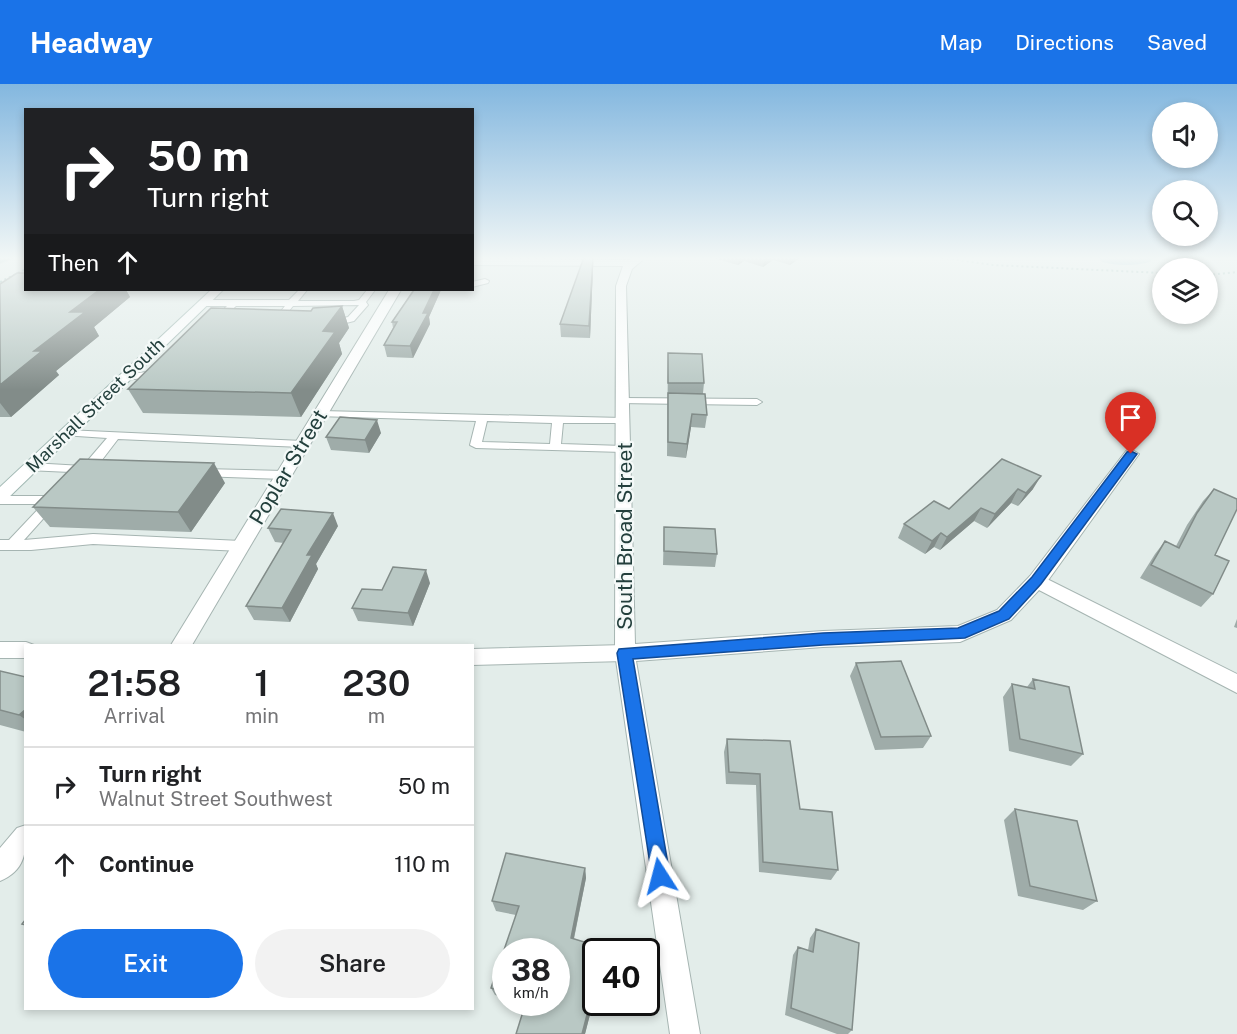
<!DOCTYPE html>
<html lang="en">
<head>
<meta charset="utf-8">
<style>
	:root { --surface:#fff; --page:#f2f2f2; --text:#202124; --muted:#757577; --line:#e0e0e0; --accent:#1a73e8 }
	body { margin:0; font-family:"Public Sans",sans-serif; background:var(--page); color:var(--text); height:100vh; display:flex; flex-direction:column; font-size:22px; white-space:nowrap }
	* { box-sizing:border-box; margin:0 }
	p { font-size:20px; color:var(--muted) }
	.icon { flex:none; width:33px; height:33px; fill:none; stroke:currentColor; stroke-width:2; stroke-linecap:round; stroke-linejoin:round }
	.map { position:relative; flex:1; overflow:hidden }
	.sheet { position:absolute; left:24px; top:560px; width:450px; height:366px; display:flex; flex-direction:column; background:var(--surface); border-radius:0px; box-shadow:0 3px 9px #0003 }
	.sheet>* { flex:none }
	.banner { position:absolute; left:24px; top:24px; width:450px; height:183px; border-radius:0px; box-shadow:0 3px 9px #0003; background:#202124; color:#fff; overflow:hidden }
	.fabs { position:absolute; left:1152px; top:18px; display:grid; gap:12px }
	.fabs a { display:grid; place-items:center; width:66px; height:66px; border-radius:50%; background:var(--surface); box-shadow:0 3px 9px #0003; font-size:30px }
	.speed { position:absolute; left:492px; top:854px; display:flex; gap:12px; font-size:30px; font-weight:700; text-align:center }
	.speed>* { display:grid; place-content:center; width:78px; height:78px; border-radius:50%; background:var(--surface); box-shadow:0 3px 9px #0003; line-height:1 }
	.speed small { font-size:15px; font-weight:400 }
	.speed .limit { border:3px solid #111; border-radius:9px; background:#fff; color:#111 }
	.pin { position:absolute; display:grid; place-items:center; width:51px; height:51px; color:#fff; margin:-62px -26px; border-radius:50% 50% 50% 0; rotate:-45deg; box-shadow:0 0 6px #0007 }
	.pin .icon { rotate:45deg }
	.me { position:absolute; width:66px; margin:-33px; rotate:351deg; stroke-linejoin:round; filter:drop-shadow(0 0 4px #0008) }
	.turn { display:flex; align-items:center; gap:21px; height:126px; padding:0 24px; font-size:27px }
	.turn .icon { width:78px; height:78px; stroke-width:2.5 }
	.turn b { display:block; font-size:42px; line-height:51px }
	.then { display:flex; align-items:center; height:57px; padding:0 24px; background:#0003; gap:12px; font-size:22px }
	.eta { display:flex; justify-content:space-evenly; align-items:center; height:102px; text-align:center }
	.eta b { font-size:36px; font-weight:600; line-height:42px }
	.cta { display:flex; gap:12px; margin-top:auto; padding:12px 24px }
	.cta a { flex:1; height:69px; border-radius:36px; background:var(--accent); color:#fff; font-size:24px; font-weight:600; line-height:69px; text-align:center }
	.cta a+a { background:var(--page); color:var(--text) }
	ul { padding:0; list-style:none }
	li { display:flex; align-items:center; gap:18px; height:78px; padding:0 24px; border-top:2px solid var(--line) }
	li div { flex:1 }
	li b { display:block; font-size:22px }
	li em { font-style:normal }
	header { display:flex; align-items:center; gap:36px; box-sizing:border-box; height:84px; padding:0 30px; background:var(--accent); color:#fff }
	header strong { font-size:28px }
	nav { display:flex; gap:33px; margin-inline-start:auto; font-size:21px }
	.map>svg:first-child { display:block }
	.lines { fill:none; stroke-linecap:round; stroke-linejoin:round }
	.river { fill:#8cbcd2; fill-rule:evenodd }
	.service-casing { stroke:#a6b5b2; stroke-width:2 }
	.minor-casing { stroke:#a6b5b2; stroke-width:2 }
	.tertiary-casing { stroke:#a6b5b2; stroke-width:2 }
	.secondary-casing { stroke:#a2b9b4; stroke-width:2 }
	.primary-casing { stroke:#c1c9c8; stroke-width:2 }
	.path { stroke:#84b1aa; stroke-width:2; stroke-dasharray:2 3; stroke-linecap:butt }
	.service { fill:#fff; fill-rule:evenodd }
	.minor { fill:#fff; fill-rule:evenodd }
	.tertiary { fill:#fff; fill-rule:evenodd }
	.secondary { fill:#fff; fill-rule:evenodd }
	.primary { fill:#68a39d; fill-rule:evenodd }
	.wall { fill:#9faca9 }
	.shaded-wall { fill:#828c89 }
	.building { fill:#b9c8c4; stroke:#828c89; stroke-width:1.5 }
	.route { fill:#1a73e8; stroke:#114b97; stroke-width:1.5 }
	.labels { text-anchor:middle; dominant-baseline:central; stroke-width:4.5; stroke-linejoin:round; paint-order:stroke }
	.far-street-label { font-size:18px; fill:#233f3c; stroke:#f4f9f8 }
	.street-label { font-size:21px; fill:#233f3c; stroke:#f4f9f8 }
</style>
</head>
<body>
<header>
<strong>Headway</strong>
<nav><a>Map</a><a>Directions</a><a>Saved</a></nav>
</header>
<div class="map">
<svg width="1237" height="950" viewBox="0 0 1237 950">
	<rect width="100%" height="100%" fill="#e3edea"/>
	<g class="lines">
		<path class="river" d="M1098,173H1154L1150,178C1135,182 1117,182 1102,178Z"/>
		<defs>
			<path id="service" d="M485,195L489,197L488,199L472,203V198Z
				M299,206H307L298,217H354L359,216L367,206H375L366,218L368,221L354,237L330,243L327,242V238L348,233L359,221L293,222L285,232L291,238L287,241L279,238L277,232L285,222H236L217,239L213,236L227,222H203L199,219L203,216H289Z
				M159,287L163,288V292L125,296L120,293L125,290Z
				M622,314L757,315L762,318L757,321L618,319V315Z
				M321,327L623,334L628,337L627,339H563L561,360L623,362L629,365L623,368L476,364L470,361L476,337L317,332L316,330ZM487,337L552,339L550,360L482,358Z
				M66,346L302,357L308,360L302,363L118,355L92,389L27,386L25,383L31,379L83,382L107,354L62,351V347Z
				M203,385L284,387L290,391L284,395L199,392L197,389L199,386Z
				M0,412H54L60,416L24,456L93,450L241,457L248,462L241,467L93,460L31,466H0V456H9L43,420H0Z"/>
			<path id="minor" d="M389,206H401L192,561H171Z
				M1131,365L1139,370L1044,502L1037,504L1030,502L1028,497L1030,492L1126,367Z
				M0,558H26L34,561H26V574H0Z
				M625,561L632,563L635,569L632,575L625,577L472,581V565Z
				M26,741C26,766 27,786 0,797V764L17,744Z"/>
			<path id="tertiary" d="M634,173H646L632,185L626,202L635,560L823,547L958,542L997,526L1030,492L1037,490L1237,590V609L1039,506L1011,536L960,558L823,563L636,577L700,950H670L615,569L616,202L623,182L472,181V175L629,176Z"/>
			<path id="secondary" d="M211,206H223L6,416L0,417V403Z"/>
			<path id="primary" d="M0,173H18L0,179Z"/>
		</defs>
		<use href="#service" class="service-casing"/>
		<use href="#minor" class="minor-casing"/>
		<use href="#tertiary" class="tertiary-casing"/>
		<use href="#secondary" class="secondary-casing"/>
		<use href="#primary" class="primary-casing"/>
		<path class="path" d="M937,173L993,181L1162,189
			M1208,191L1237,188
			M0,198L26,185"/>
		<use href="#service" class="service"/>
		<use href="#minor" class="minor"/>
		<use href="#tertiary" class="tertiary"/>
		<use href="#secondary" class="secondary"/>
		<use href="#primary" class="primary"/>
	</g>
	<path class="wall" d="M709,173H801L790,181L773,176L763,183L744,177L738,181Z
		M593,184L590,254L561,253L560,240Z
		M0,200L26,206H126L130,213L94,243L99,252L56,287L59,291L11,333H0Z
		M413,206H441L429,233L430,240L413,274L387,273L384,261L393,244L392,238Z
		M342,222L349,244L339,259L342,270L301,333L143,329L128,305L311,227Z
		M668,269L704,299L703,309L707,331L705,344L691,343L686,374L667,372Z
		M381,349L369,369L331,366L326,353Z
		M1002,375L1033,405L1018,422L1011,419L987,444L974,437L940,466L934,463L925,470L898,454L904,440L949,425Z
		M225,399L191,448L50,443L33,423Z
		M1214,405L1215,471L1213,510L1201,523L1140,494L1155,470L1165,457L1176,462L1187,441L1203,417Z
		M338,442L316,480L318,485L290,538L254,536L246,522L284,459L275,458L268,444Z
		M664,443L717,470L715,483L663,481Z
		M430,499L413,542L358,537L352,524Z
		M1237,535V544L1234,543Z
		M856,579L931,652L923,664L875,666L850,592Z
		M0,587L26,593V648L0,641Z
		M1033,595L1083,670L1071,682L1009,667L1003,613L1012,600L1027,603Z
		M727,655L800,725L838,786L831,796L759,788L756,701L726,700L724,668Z
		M1015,725L1097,817L1083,826L1018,812L1004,736Z
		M506,769L585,784L586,794L574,855L604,864V867H596V907L585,950H516L525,920L517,918H556V867H506V914L495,911L491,904L516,831L496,827L492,817Z
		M816,845L852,946L848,950H837L785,931L793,871L798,863L808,866L810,854Z"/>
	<path class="shaded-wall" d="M593,173V184L590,254L589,242Z
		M739,173H744V177L738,181Z
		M765,173H774L773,176L763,183Z
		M792,173H801L790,181Z
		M99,206H126L130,213L94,243L99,252L56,287L59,291L11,333L0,319V301L34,267L70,228Z
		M434,206H441L429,233L430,240L413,274L410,262L423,229Z
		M342,222L349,244L339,259L342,270L301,333L291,309L323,247Z
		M692,330L691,343L686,374L687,360Z
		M377,336L381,349L369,369L365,356Z
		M214,379L225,399L191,448L178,428Z
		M1041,392L1033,405L1018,422L1026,409Z
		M1018,405L1011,419L987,444L995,430Z
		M981,424L974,437L940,466L947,453Z
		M333,429L338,442L316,480L318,485L290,538L282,524L307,471Z
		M941,449L934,463L925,470L932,457Z
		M426,486L430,499L413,542L408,529Z
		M26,625V636L19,631Z
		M585,784L586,794L572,863L571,854Z
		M596,896V907L585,950H582Z"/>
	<path class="building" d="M584,173H593L589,242L560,240Z
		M17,189H26V206H99L70,228H85L34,267H42L0,301V200Z
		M414,206H434L423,229H428L410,262L384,261L397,238H392Z
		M342,222L323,247L335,248L291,309L128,305L211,224L311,227L313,224Z
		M668,269L702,270L704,299H668Z
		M668,309L705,310L707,331L692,330L687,360L668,358Z
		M340,333L377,336L365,356L326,353Z
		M80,375L214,379L178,428L33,423Z
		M1002,375L1041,392L1026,409L1018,405L995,430L981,424L947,453L941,449L932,457L904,440L934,417L949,425Z
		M1214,405L1237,415V425L1215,471L1229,477L1213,510L1151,481L1165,457L1179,464L1197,429Z
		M281,425L333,429L307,471H312L282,524L246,522L291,446L268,444Z
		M664,443L715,445L717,470L664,467Z
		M393,483L426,486L408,529L352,524L362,505L382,506Z
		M901,577L931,652L881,653L856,579Z
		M0,587L26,593V625L19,631L0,626Z
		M1033,595L1069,603L1083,670L1020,655L1012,600L1035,605Z
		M727,655L790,657L800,725L832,728L838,786L763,778L760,690L729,688Z
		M1015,725L1077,737L1097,817L1030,802Z
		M506,769L585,784L571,854L604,864L603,867H596V896L582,950H516L526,918H556V867H506V908L491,904L519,822L492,817Z
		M26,835V841L22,840Z
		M816,845L859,859L852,946L791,924L798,863L813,868Z"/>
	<linearGradient id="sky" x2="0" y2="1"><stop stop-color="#83b7df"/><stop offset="0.57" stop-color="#f2f7f6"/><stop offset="1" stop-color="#f2f7f6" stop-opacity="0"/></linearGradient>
	<rect width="1237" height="306" fill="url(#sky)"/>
	<path class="route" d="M1131,367L1137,370L1041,500L1009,535L965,554L823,561L633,575L670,792L667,799L660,802L653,799L617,569L619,565L823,549L958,544L999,527L1032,493L1127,368Z"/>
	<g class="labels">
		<g class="far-street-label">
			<text transform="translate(95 321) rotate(-44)">Marshall Street South</text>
		</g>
		<g class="street-label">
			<text transform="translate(288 383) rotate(-59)">Poplar Street</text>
			<text transform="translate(624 452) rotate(-90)">South Broad Street</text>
		</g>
	</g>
</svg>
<div class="fabs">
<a><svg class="icon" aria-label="sound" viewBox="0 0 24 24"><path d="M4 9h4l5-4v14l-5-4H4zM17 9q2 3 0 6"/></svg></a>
<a><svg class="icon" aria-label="search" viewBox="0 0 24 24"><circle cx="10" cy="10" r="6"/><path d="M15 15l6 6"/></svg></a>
<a><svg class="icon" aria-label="layers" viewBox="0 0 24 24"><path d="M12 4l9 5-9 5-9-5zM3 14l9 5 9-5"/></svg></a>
</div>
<div class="speed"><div>38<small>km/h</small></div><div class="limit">40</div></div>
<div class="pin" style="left:1131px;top:370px;background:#d93025"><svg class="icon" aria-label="arrive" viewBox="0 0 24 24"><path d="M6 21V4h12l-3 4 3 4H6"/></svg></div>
<svg class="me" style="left:660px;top:792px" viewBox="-20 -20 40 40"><path d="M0-17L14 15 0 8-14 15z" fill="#1a73e8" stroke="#fff" stroke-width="4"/></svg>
<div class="banner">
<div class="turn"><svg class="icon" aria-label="right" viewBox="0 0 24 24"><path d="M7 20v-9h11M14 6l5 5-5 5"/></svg><div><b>50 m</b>Turn right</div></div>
<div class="then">Then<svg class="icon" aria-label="ahead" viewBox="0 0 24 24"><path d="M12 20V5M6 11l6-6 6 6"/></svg></div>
</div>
<section class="sheet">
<div class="eta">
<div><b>21:58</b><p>Arrival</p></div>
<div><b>1</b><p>min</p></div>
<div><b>230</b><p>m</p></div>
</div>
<ul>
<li><svg class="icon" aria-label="right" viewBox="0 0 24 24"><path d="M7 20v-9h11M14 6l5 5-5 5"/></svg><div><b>Turn right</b><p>Walnut Street Southwest</p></div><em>50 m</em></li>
<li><svg class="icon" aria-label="ahead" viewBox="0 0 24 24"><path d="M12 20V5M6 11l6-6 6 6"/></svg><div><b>Continue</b></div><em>110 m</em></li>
</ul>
<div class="cta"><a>Exit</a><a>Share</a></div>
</section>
</div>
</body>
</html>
